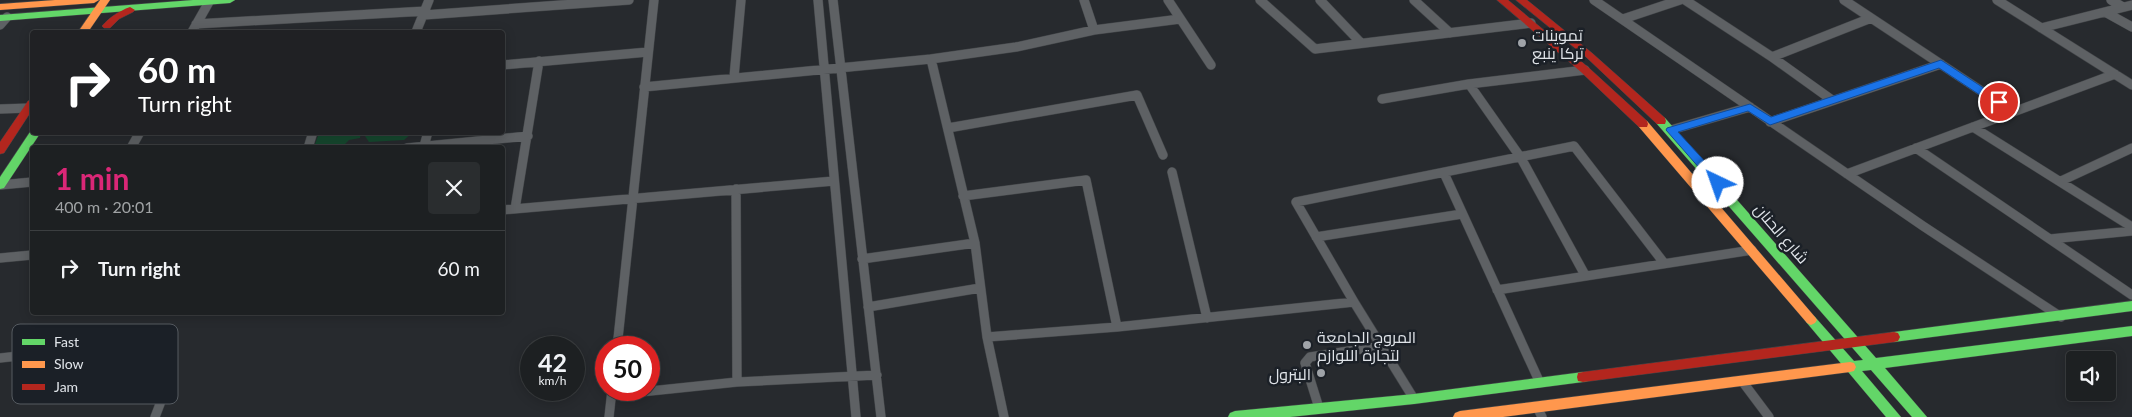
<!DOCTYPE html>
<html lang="en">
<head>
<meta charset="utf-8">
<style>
	:root { --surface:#1d2022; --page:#2a2d2f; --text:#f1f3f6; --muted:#a0a3a5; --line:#3b3e40; --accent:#db2777 }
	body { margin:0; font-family:Lato,Cairo,sans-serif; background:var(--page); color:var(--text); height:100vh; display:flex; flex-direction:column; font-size:19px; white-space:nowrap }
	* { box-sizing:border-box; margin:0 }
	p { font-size:16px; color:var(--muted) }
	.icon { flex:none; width:28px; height:28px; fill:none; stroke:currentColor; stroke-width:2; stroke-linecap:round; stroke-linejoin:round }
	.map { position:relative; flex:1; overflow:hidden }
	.sheet { position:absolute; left:30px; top:145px; width:475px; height:170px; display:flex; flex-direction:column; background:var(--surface); border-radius:5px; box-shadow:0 2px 12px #0003,0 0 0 1px var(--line) }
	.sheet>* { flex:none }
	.top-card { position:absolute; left:30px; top:30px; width:475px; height:105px; border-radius:5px; box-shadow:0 2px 12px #0003,0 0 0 1px var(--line); background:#202124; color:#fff; overflow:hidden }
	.tools { position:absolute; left:2066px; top:351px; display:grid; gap:10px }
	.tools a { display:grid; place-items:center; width:50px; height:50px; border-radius:5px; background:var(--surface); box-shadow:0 2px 12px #0003,0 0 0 1px var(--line); font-size:25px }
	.speed { position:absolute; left:520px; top:336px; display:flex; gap:10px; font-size:25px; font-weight:700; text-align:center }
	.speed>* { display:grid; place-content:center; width:65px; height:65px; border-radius:50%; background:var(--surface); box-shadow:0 2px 12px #0003,0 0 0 1px var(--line); line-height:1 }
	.speed small { font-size:12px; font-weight:400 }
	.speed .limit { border:8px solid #d22; background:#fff; color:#111 }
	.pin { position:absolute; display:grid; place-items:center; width:42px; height:42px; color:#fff; margin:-21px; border:2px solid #fff; border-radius:50%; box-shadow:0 1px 5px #0007 }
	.me { position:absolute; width:55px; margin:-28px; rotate:318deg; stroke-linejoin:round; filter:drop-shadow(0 0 4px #0008) }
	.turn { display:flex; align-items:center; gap:18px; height:105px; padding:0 25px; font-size:22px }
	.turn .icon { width:65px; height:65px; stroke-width:2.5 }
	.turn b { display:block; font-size:35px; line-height:42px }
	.round { display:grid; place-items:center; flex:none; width:52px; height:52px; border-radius:5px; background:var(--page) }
	.summary { display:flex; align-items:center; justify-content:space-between; height:85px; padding:0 25px }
	h1 { font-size:30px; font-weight:700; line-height:38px; color:var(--accent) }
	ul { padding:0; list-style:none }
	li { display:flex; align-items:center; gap:15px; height:75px; padding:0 25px; border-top:1px solid var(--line) }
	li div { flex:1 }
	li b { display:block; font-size:19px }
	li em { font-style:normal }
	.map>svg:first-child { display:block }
	.green { fill:#16482f }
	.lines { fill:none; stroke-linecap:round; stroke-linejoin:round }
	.street-casing { stroke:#424548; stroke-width:10 }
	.fast-casing { stroke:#424548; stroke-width:1 }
	.slow-casing { stroke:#424548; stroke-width:1 }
	.jam-casing { stroke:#424548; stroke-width:1 }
	.street { stroke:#5e6164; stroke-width:9 }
	.fast { fill:#63d668; fill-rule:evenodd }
	.slow { fill:#ff974d; fill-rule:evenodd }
	.jam { fill:#b3261e; fill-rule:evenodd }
	.route { fill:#1a73e8; stroke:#114b97 }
	.poi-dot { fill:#9fa3a8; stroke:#1b2027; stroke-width:2 }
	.labels { text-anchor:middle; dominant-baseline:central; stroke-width:5; stroke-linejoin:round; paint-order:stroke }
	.poi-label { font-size:16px; fill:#e0e4e9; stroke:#1b2027; text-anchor:start }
	.street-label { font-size:16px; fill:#e0e4e9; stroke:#1b2027 }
	.key { fill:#1b2027; stroke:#565b61; stroke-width:1 }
	.key-label { font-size:14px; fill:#e0e4e9 }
</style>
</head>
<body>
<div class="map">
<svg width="2132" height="417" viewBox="0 0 2132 417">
	<rect width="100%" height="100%" fill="#272a2e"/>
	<path class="green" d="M319,133V132L361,133L360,138L349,140L344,145L314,147Z
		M366,133V132L412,133L404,140L369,142L365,136Z"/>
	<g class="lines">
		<defs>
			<path id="street" d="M818,0L856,417
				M833,0L881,417
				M1084,0L1094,30
				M1168,0L1211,65
				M1260,0L1315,49L1531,23
				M1320,0L1361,43
				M1414,0L1450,33
				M1594,0L1923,226L2061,317
				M1685,0L1772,57L1832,100
				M1844,0L2013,112
				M1997,0L2132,85
				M2111,0L2123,7
				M2105,12L2132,27
				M424,15L629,0
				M1623,19L1680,0
				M196,24L426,11
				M0,25L7,17
				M2041,28L2132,5
				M192,32L209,2
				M416,32L429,0
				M1772,57L1871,18
				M931,59L975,243L987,337L1004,417
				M502,65L648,52
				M734,77L741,0
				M1469,84L1521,158L1585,275
				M644,87L931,59L1016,47L1094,30L1180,19
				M1382,99L1469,84L1585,70
				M0,109L30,108
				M1770,122L1941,64
				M1973,127L2132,227
				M948,128L1137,95L1163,155
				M1671,130L1750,107
				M424,146L428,132
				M131,148L140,132
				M308,148L313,132
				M407,148L528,136
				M1916,148L2132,295
				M1172,172L1207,318
				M1444,173L1540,383
				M1847,174L2115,74
				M2061,181L2132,148
				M0,185L32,182
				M736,189L737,382
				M963,196L1086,180L1117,327
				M515,209L539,61
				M502,210L834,181
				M1316,237L1462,214
				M2050,239L2132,231
				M0,258L32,255
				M862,259L975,243
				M1497,290L1752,250
				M1354,302L1296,202L1574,146L1664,263
				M868,307L980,288
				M987,337L1117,327L1354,302L1414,399
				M617,348L654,0
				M0,358L64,351
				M1742,381L1769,417
				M612,395L737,382L877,375
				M1537,407L1542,417
				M1319,408L1305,363L1310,357L1381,346
				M155,417L160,404
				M609,417L612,390"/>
			<path id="fast" d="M193,0H235L230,3L0,21V15Z
				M1661,117L1665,118L1876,358L2132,326V336L1885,368L1927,417H1912L1871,370L1862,371L1901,417H1886L1807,323L1805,320L1807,317L1811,315L1815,317L1854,361L1863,360L1657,124L1656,121L1657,118Z
				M32,129V132H41L4,188L0,189V177Z
				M2132,301V311L1894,342L1890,341L1888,337L1890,333L1894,332Z
				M1583,372L1588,373L1589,377L1588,381L1583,382L1414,404L1290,417H1228L1230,413L1235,411L1414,394Z"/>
			<path id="slow" d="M55,0H99L94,3L0,10V4Z
				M100,0H110L88,32H78Z
				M1643,120L1647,121L1815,317L1817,320L1815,323L1811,325L1807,323L1639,127L1638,124L1639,121Z
				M1850,362L1854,363L1856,367L1854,371L1850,372L1503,417H1453L1455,413L1460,411Z"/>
			<path id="jam" d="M1497,0H1508L1589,68L1647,121L1648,124L1647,127H1639L1581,72Z
				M1516,0H1527L1592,53L1665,118L1666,121L1665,124H1657L1586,57Z
				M130,7L135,10L133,12L119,19L110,28H104L102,26C110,17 119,11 130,7Z
				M32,100V110L4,153L0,154V142L28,101Z
				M1894,332L1898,333L1900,337L1898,341L1894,342L1583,382L1578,381L1577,377L1578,373L1583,372Z"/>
		</defs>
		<use href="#street" class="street-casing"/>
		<use href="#fast" class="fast-casing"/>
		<use href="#slow" class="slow-casing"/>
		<use href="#jam" class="jam-casing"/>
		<use href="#street" class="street"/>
		<use href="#fast" class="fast"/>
		<use href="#slow" class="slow"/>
		<use href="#jam" class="jam"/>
	</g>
	<path class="route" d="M1941,60L2002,100V105H1995L1939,68L1770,125L1748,111L1678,132L1722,180L1724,183L1718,187L1715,186L1666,130L1667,128L1750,104L1771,117Z"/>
	<g class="poi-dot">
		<circle cx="1522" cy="43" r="5"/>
		<circle cx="1307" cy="345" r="5"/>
		<circle cx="1321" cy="373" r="5"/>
	</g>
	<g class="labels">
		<g class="poi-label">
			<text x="1532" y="34">تموينات<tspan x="1532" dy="18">تركا ينبع</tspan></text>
			<text x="1317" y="336">المروج الجامعة<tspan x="1317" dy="18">لتجارة اللوازم</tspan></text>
			<text x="1311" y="373" text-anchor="end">البترول</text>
		</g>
		<g class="street-label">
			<text transform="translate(1782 233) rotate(49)">شارع الحنان</text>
		</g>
	</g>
	<rect x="12" y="324" width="166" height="80" rx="8" class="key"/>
	<rect x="22" y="339" width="23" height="6" fill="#63d668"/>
	<rect x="22" y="361" width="23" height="7" fill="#ff974d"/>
	<rect x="22" y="384" width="23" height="6" fill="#b3261e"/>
	<g class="key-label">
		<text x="54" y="347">Fast</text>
		<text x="54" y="369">Slow</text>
		<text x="54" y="392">Jam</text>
	</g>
</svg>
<div class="tools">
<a><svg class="icon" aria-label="sound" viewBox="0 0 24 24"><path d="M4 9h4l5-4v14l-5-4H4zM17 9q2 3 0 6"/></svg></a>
</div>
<div class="speed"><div>42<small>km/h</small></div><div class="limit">50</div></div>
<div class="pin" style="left:1999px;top:102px;background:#d93025"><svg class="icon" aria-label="arrive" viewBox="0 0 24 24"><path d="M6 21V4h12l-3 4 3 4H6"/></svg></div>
<svg class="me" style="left:1718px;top:183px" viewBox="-20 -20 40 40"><circle r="19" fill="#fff"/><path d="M0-13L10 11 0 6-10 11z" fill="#1a73e8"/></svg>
<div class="top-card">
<div class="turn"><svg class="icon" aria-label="right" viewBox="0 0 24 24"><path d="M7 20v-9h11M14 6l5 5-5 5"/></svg><div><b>60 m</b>Turn right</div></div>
</div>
<section class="sheet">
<div class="summary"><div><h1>1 min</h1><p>400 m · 20:01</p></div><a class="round"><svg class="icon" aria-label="close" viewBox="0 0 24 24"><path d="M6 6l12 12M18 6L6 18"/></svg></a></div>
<ul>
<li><svg class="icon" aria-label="right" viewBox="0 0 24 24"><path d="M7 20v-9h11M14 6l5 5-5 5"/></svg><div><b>Turn right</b></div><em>60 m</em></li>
</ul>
</section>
</div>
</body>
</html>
